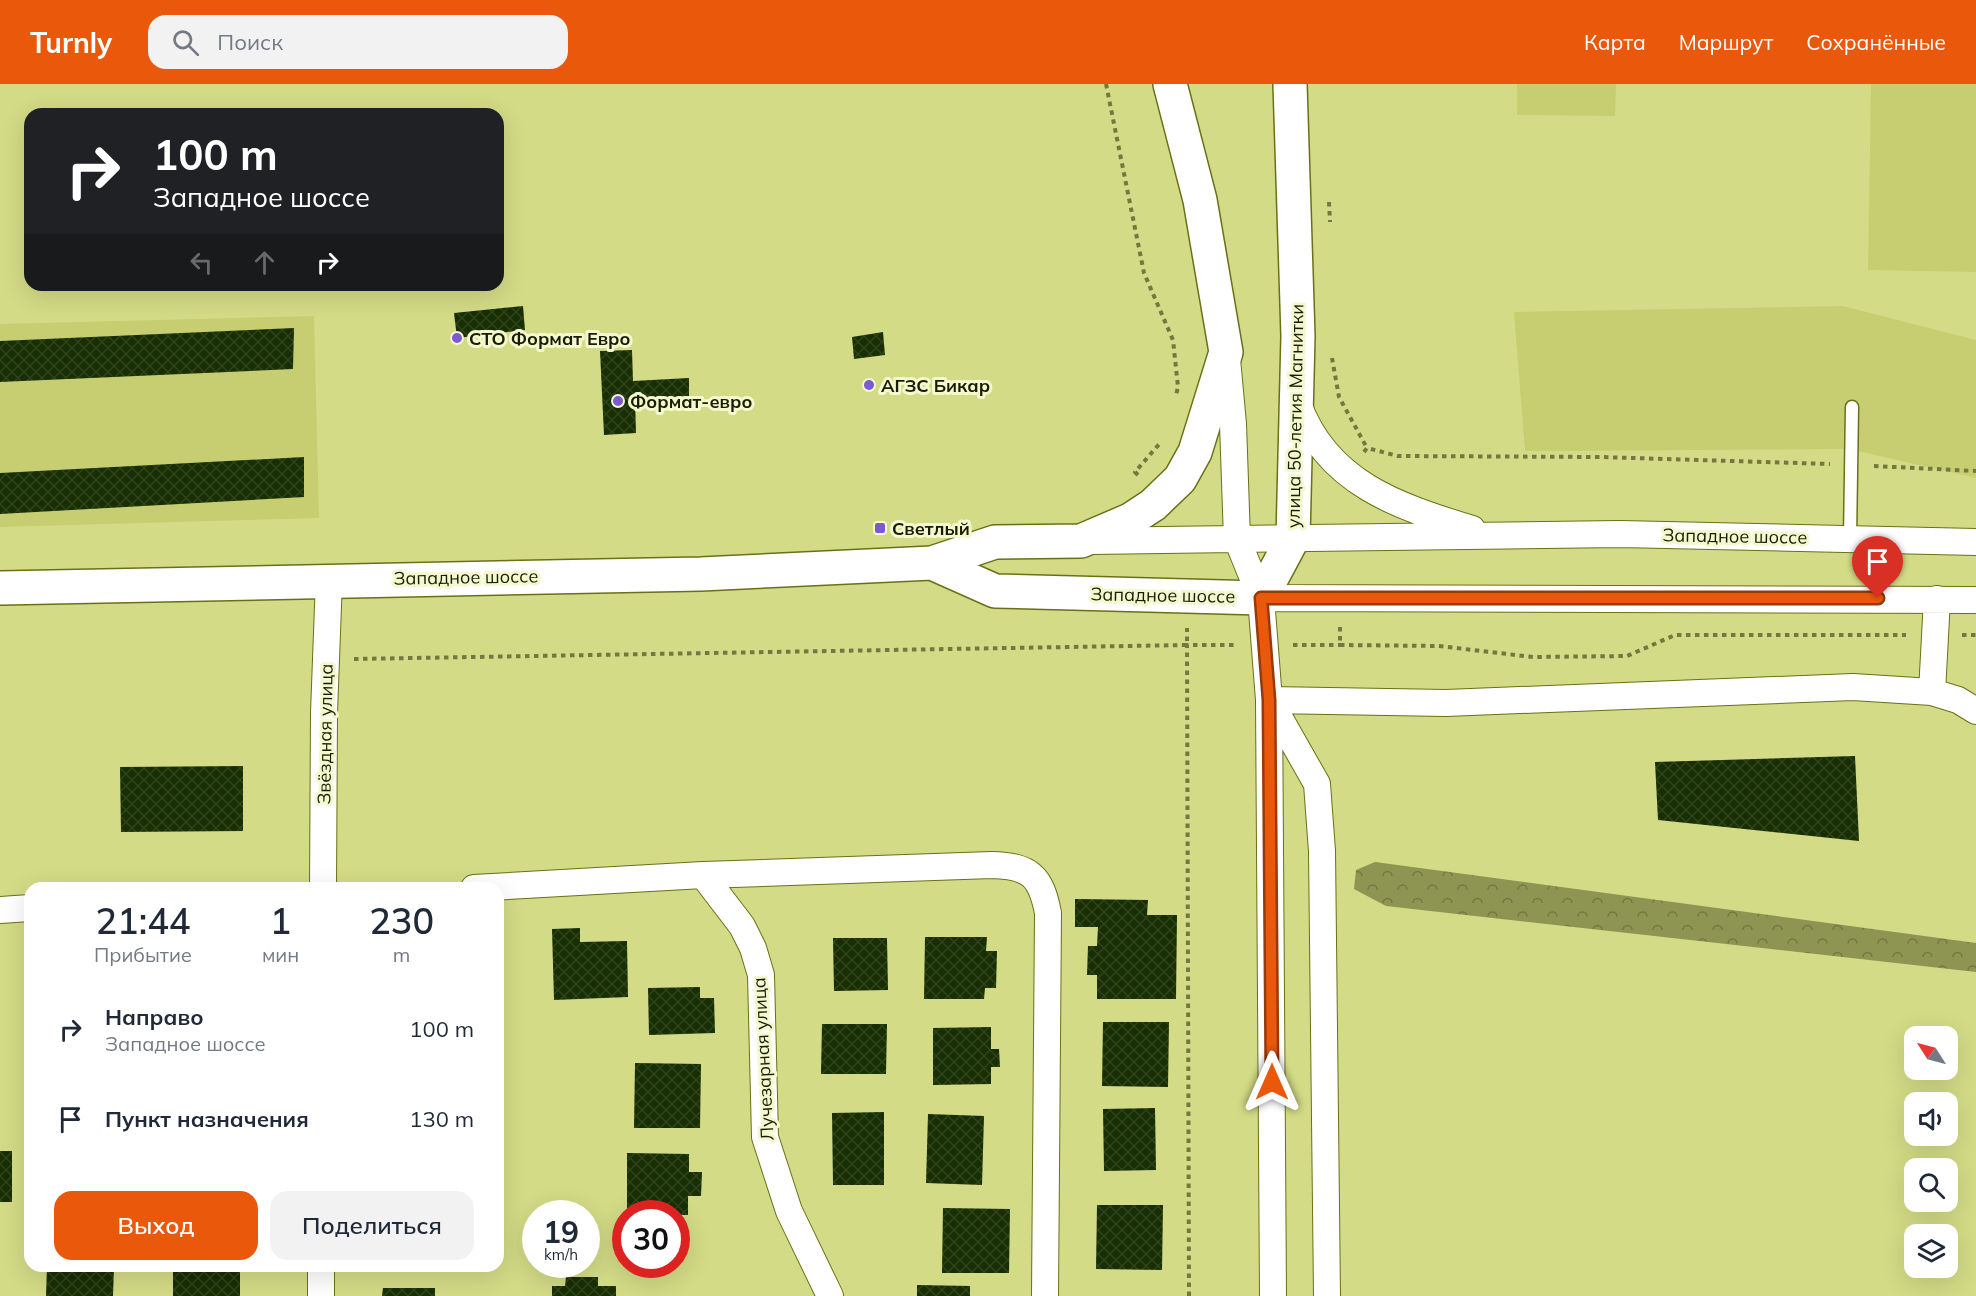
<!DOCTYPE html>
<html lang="ru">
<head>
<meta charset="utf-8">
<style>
	:root { --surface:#fff; --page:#f2f2f3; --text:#1f2937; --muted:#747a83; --accent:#ea580c }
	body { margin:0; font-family:Mulish,sans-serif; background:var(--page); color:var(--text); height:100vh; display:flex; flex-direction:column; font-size:22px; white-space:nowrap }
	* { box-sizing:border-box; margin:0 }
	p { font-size:20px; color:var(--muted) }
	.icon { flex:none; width:33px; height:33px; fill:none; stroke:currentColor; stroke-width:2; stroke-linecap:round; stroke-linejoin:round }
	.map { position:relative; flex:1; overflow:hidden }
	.panel { position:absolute; left:24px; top:798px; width:480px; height:390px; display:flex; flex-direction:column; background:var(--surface); border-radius:18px; box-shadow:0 6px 24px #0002 }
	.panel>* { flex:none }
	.banner { position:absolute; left:24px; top:24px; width:480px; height:183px; border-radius:18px; box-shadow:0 6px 24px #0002; background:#202124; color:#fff; overflow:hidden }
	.needle { width:39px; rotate:306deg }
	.controls { position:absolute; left:1904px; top:942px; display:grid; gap:12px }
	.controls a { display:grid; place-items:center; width:54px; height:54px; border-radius:12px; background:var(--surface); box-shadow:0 6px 24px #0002; font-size:30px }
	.speed { position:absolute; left:522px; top:1116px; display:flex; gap:12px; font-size:30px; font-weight:700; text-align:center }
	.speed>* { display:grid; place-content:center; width:78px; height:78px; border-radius:50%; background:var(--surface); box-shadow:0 6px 24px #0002; line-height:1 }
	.speed small { font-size:15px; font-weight:400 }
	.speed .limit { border:9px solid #d22; background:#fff; color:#111 }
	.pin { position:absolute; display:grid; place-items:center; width:51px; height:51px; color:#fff; margin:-62px -26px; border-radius:50% 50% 50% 0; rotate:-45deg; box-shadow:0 0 6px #0007 }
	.pin .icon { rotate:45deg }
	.me { position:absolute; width:66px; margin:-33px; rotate:0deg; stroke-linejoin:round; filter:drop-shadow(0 0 4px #0008) }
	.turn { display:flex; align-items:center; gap:21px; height:126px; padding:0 30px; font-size:27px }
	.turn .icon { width:78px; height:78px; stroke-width:2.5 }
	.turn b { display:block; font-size:42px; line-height:51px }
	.lanes { display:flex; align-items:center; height:57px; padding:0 30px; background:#0003; justify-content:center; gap:30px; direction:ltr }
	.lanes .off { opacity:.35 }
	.eta { display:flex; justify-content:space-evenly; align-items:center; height:102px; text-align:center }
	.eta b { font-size:36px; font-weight:600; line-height:42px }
	.cta { display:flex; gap:12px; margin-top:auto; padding:12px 30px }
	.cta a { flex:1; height:69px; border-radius:18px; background:var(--accent); color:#fff; font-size:24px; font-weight:600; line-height:69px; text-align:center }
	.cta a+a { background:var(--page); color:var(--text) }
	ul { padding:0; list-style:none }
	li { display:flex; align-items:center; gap:18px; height:90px; padding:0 30px }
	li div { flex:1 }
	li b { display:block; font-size:22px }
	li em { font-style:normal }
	header { display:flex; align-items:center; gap:36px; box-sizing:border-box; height:84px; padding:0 30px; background:var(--accent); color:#fff }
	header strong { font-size:28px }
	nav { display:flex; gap:33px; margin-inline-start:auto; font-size:21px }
	.search { width:420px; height:54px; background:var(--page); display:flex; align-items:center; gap:15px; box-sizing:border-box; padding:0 21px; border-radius:18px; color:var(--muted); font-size:22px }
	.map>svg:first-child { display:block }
	.built { fill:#c6ce71 }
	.forest { fill:url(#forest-crowns) }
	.building { fill:url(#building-cross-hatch) }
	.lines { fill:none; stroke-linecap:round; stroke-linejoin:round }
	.service-casing { stroke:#6a7017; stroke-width:15 }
	.minor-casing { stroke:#6a7017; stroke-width:28 }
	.primary-casing { stroke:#6a7017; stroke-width:36 }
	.path { stroke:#737840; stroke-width:4; stroke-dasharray:4.5 4.5; stroke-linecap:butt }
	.service { stroke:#fff; stroke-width:12 }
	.minor { stroke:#fff; stroke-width:26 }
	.primary { stroke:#fff; stroke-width:33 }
	.route-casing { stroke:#983908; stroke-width:15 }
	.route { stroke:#ea580c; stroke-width:10 }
	.poi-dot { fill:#7d5ad4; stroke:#f3f8cf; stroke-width:2 }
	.labels { text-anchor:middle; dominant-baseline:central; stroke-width:6; stroke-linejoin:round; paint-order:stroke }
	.poi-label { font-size:18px; font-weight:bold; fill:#1b1d00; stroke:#f3f8cf; text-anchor:start }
	.street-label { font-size:18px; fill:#1b1d00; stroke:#f3f8cf }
</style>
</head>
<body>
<header>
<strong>Turnly</strong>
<div class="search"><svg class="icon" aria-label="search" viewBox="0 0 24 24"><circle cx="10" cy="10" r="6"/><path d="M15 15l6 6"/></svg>Поиск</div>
<nav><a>Карта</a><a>Маршрут</a><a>Сохранённые</a></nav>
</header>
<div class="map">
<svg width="1976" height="1212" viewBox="0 0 1976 1212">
	<defs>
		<pattern id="forest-crowns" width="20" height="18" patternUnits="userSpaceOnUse" patternTransform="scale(1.5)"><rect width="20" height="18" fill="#8e9451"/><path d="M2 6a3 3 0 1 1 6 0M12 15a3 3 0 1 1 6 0" fill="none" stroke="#737841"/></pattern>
		<pattern id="building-cross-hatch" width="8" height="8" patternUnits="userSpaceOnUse" patternTransform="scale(1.5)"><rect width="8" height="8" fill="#182e03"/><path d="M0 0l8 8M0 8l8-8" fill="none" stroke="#30431d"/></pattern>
	</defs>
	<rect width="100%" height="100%" fill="#d3db86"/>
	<path class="built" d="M1517,0H1616L1615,32L1517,31Z
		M1871,0H1976V188L1868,186Z
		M1843,222L1976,256V394L1849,365L1525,367L1514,228Z
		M314,232L319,434L0,443V240Z"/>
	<path class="forest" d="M1375,778L1976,859V888L1386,822L1354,805L1356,786Z"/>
	<path class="building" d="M523,222L525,246L457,254L454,229Z
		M294,244L293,285L0,298V257Z
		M883,248L885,271L854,275L852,253Z
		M632,266L633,297L689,294V312L635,315L636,349L604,351L600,267Z
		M304,373V413L0,430V389Z
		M1855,672L1859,757L1658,736L1655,678Z
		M243,682V747L121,748L120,683Z
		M1075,815L1148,816L1147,831H1177L1176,915H1097V891H1087L1088,862H1097L1098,843H1075Z
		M580,844V858L627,857L628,913L554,916L552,845Z
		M925,853H987L986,867H997L996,904H985L984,915H924Z
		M833,854H887L888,906L834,907Z
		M700,903V914H714L715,949L649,951L648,904Z
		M1103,938H1169L1168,1003L1102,1002Z
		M822,940H887L886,990H821Z
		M991,943V965H999L1000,983H991V1000L933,1001V944Z
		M635,979L701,980L700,1044H634Z
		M1155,1024L1156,1086L1104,1087L1103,1025Z
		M884,1028V1101H833L832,1029Z
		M928,1030L984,1032L982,1101L926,1099Z
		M0,1067H12V1118H0Z
		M627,1069L689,1070V1088H702L701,1112H688V1131L627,1130Z
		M1097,1121H1163L1162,1186L1096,1185Z
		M943,1124L1010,1125L1009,1189H942Z
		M47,1182L114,1183L113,1212H46Z
		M173,1183L240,1184V1212H173Z
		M566,1193H598V1202H616V1212H552V1202H565Z
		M917,1201L970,1202V1212H917Z
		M383,1204H435V1212H382Z"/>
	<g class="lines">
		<defs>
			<path id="service" d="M1850,455L1852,323"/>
			<path id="minor" d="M1227,275L1233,340L1237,455L1261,514L1269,616L1273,1212
				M1298,320C1327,399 1397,422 1472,445
				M1090,457L1620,450L1976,458
				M1261,514L1976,516
				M1932,608L1937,515
				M1269,616L1446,619L1853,603L1932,608L1958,616L1976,627
				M1271,619L1317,700L1322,767L1327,1212
				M703,791L992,781C1030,782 1041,792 1048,829L1045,1212
				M323,804L324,629L329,495
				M474,804L703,791L742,842L753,864L761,891L765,1053L789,1127L830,1212
				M0,826L30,824
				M321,1212V1182"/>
			<path id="primary" d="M932,479L995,507L1261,514L1293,454L1298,252L1290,0
				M0,504L701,490L932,479L995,458L1081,457L1130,436L1153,421L1180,395L1195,368L1226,268L1200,116L1170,0"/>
		</defs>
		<use href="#service" class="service-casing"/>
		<use href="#minor" class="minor-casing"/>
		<use href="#primary" class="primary-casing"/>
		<path class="path" d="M1106,0L1144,189L1173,256L1178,303L1176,311
			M1329,118L1330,138
			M1332,274L1339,313L1367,364
			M1364,368L1367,364L1398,372L1600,373L1830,380
			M1874,382L1976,387
			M1138,391L1135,388L1161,358
			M1340,543V561L1439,562L1533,573L1627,572L1675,551H1906
			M1962,551H1976
			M1293,561H1340
			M354,575L1187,561V544
			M1189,1212L1187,561H1237"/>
		<use href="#service" class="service"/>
		<use href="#minor" class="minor"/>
		<use href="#primary" class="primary"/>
	</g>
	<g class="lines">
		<defs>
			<path id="route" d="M1272,998L1269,616L1261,514H1878"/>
		</defs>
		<use href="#route" class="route-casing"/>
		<use href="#route" class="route"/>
	</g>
	<g class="poi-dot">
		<circle cx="457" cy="254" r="6"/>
		<circle cx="869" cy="301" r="6"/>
		<circle cx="618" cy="317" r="6"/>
		<rect x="874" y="438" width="12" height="12" rx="3"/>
	</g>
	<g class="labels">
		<g class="poi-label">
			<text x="469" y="254">СТО Формат Евро</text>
			<text x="881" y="301">АГЗС Бикар</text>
			<text x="630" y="317">Формат-евро</text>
			<text x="892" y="444">Светлый</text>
		</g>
		<g class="street-label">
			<text transform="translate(1295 332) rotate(-89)">улица 50-летия Магнитки</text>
			<text transform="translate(1735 452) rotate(1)">Западное шоссе</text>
			<text transform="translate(466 493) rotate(-1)">Западное шоссе</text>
			<text transform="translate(1163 511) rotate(1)">Западное шоссе</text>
			<text transform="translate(325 650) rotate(-89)">Звёздная улица</text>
			<text transform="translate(763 975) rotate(-93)">Лучезарная улица</text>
		</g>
	</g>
</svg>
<div class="controls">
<a><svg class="needle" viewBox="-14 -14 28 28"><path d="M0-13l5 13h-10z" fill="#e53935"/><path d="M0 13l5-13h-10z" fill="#747a83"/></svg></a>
<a><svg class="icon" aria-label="sound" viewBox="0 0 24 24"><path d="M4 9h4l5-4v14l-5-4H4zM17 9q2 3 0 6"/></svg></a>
<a><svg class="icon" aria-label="search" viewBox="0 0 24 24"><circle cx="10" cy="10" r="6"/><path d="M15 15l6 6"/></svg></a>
<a><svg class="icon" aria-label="layers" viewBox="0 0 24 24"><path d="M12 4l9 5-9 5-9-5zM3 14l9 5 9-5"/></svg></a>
</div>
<div class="speed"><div>19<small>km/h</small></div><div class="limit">30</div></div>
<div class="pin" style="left:1878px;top:514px;background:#d93025"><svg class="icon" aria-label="arrive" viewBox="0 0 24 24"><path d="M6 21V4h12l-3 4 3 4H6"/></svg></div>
<svg class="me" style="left:1272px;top:998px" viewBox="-20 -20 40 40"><path d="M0-17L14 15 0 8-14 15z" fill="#ea580c" stroke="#fff" stroke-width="4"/></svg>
<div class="banner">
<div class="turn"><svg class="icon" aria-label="right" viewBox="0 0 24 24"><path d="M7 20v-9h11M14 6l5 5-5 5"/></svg><div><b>100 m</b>Западное шоссе</div></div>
<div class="lanes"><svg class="icon off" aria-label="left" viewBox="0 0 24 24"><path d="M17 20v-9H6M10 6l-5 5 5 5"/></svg><svg class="icon off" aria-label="ahead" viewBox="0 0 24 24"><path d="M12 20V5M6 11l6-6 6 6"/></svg><svg class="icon" aria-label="right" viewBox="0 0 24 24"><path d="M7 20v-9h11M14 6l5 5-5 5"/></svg></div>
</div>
<section class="panel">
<div class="eta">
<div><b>21:44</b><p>Прибытие</p></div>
<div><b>1</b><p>мин</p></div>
<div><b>230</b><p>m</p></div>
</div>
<ul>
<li><svg class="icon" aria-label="right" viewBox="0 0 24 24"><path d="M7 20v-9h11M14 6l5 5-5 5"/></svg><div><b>Направо</b><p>Западное шоссе</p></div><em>100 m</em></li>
<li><svg class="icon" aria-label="arrive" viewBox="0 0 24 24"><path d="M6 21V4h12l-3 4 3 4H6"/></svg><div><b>Пункт назначения</b></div><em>130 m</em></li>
</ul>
<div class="cta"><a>Выход</a><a>Поделиться</a></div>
</section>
</div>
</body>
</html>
